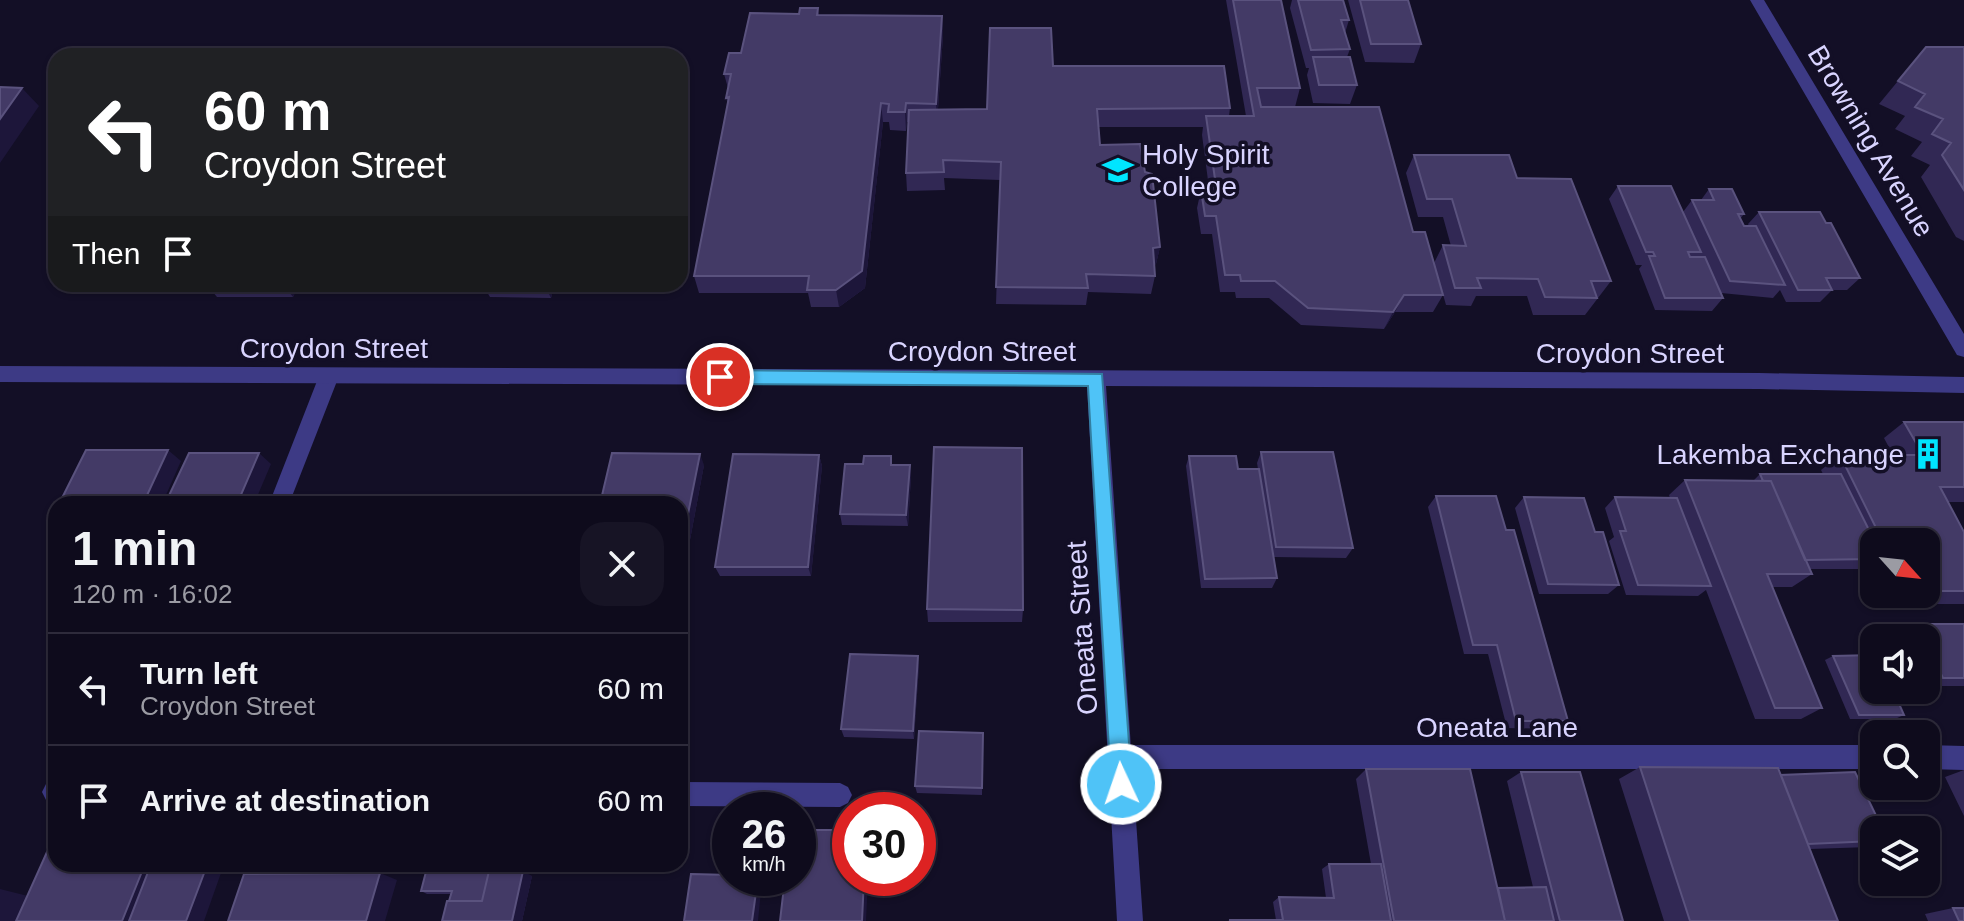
<!DOCTYPE html>
<html lang="en">
<head>
<meta charset="utf-8">
<style>
	:root { --surface:#0e0b1c; --page:#171425; --text:#f1f3f6; --muted:#9b9ba3; --line:#2e2b3b }
	body { margin:0; font-family:Helvetica,sans-serif; background:var(--page); color:var(--text); height:100vh; display:flex; flex-direction:column; font-size:30px; white-space:nowrap }
	* { box-sizing:border-box; margin:0 }
	p { font-size:26px; color:var(--muted) }
	.icon { flex:none; width:44px; height:44px; fill:none; stroke:currentColor; stroke-width:2; stroke-linecap:round; stroke-linejoin:round }
	.map { position:relative; flex:1; overflow:hidden }
	.panel { position:absolute; left:48px; top:496px; width:640px; height:376px; display:flex; flex-direction:column; background:var(--surface); border-radius:24px; box-shadow:0 2px 6px #0004,0 0 0 2px var(--line) }
	.panel>* { flex:none }
	.hud { position:absolute; left:48px; top:48px; width:640px; height:244px; border-radius:24px; box-shadow:0 2px 6px #0004,0 0 0 2px var(--line); background:#202124; color:#fff; overflow:hidden }
	.needle { width:52px; rotate:117deg }
	.tools { position:absolute; left:1860px; top:528px; display:grid; gap:16px }
	.tools a { display:grid; place-items:center; width:80px; height:80px; border-radius:16px; background:var(--surface); box-shadow:0 2px 6px #0004,0 0 0 2px var(--line); font-size:40px }
	.speed { position:absolute; left:712px; top:792px; display:flex; gap:16px; font-size:40px; font-weight:700; text-align:center }
	.speed>* { display:grid; place-content:center; width:104px; height:104px; border-radius:50%; background:var(--surface); box-shadow:0 2px 6px #0004,0 0 0 2px var(--line); line-height:1 }
	.speed small { font-size:20px; font-weight:400 }
	.speed .limit { border:12px solid #d22; background:#fff; color:#111 }
	.pin { position:absolute; display:grid; place-items:center; width:68px; height:68px; color:#fff; margin:-34px; border:4px solid #fff; border-radius:50%; box-shadow:0 2px 8px #0007 }
	.me { position:absolute; width:88px; margin:-44px; rotate:357deg; stroke-linejoin:round; filter:drop-shadow(0 0 6px #0008) }
	.turn { display:flex; align-items:center; gap:28px; height:168px; padding:0 24px; font-size:36px }
	.turn .icon { width:104px; height:104px; stroke-width:2.5 }
	.turn b { display:block; font-size:56px; line-height:68px }
	.then { display:flex; align-items:center; height:76px; padding:0 24px; background:#0003; gap:16px; font-size:30px }
	.round { display:grid; place-items:center; flex:none; width:84px; height:84px; border-radius:24px; background:var(--page) }
	.head { display:flex; align-items:center; justify-content:space-between; height:136px; padding:0 24px }
	h1 { font-size:48px; font-weight:700; line-height:60px }
	ul { padding:0; list-style:none }
	li { display:flex; align-items:center; gap:24px; height:112px; padding:0 24px; border-top:2px solid var(--line) }
	li div { flex:1 }
	li b { display:block; font-size:30px }
	li em { font-style:normal }
	.map>svg:first-child { display:block }
	.lines { fill:none; stroke-linecap:round; stroke-linejoin:round }
	.lane { fill:#3d3a85; fill-rule:evenodd }
	.street { fill:#3d3a85; fill-rule:evenodd }
	.wall { fill:#312854 }
	.shaded-wall { fill:#1d163a }
	.building { fill:#433a66; stroke:#5a527e; stroke-width:2 }
	.route { fill:#4fc3f7; stroke:#337fa1; stroke-width:2 }
	.labels { text-anchor:middle; dominant-baseline:central; stroke-width:7; stroke-linejoin:round; paint-order:stroke }
	.street-label { font-size:28px; fill:#d9d4ff; stroke:#130f26 }
	.poi-label { font-size:28px; fill:#d9d4ff; stroke:#130f26; text-anchor:start }
</style>
</head>
<body>
<div class="map">
<svg width="1964" height="921" viewBox="0 0 1964 921">
	<rect width="100%" height="100%" fill="#130f26"/>
	<g class="lines">
		<path class="lane" d="M329,368L336,371L339,376L289,504H269L319,376L322,371Z
			M1120,745H1874V769H1120L1112,765L1108,757L1112,749Z
			M1926,745L1964,746V770L1926,769Z
			M56,780V804L46,800L42,792L46,784Z
			M680,782L840,783L848,787L852,795L848,803L840,807L680,806Z"/>
		<path class="street" d="M1750,0H1764L1964,334V357L1957,355Z
			M0,366L1759,373L1964,377V393L1759,389L1106,386L1143,921H1117L1087,386L0,382Z"/>
	</g>
	<path class="wall" d="M1226,0H1281L1300,88L1295,107L1413,232L1443,295L1433,312H1395L1384,329L1301,325L1269,298H1236L1235,292H1220L1212,234H1201L1197,208L1201,190L1209,188L1202,135L1203,127H1099L1100,145L1145,172L1160,247L1156,264L1154,265L1155,276L1151,294L1088,292L1086,305L996,304L1000,180L944,178L945,190L907,191L906,173L908,122H907L906,131L890,130L889,122H883L865,288L839,307H811L808,293H699L694,276L728,104L726,98L728,88L724,74L741,53L799,14L818,8L819,15L942,16L943,35L938,109H987L1053,66L1230,108L1229,116H1246Z
		M1292,0H1343L1349,20L1345,33L1350,49L1347,57L1357,85L1350,104L1313,103L1307,75L1309,68H1306L1290,8Z
		M1348,0H1408L1421,44L1414,63L1365,62Z
		M1926,47H1964V241L1956,237L1921,177L1930,165L1911,156L1922,142L1895,129L1905,116L1879,104Z
		M1414,155L1517,178L1611,281L1585,315H1533L1527,296H1476L1471,306L1446,305L1434,263L1443,245L1451,246L1443,217H1418L1406,173Z
		M1618,186L1683,212L1692,200H1701L1709,189L1744,214L1740,219L1744,226H1749L1748,224L1759,212L1826,223L1860,278L1847,290H1832L1820,302H1786L1780,290L1773,298L1721,293L1723,298L1712,311L1655,310L1639,269L1642,265H1636L1609,199Z
		M206,284H299L293,297H217Z
		M329,284H375L374,285Z
		M412,284H478L476,289H416Z
		M482,284H555L551,298L490,297Z
		M1904,422H1964V502H1948L1964,532V604H1884L1879,594H1926V542H1874V582L1868,569H1810L1812,574L1792,587H1772L1822,708L1801,719H1755L1706,590L1698,596L1626,595L1609,541L1614,537L1605,508L1615,497L1670,498L1669,495L1685,480L1753,481L1760,474H1823L1821,470L1840,455H1893L1884,438Z
		M1261,452L1353,548L1346,558L1274,557L1277,578L1272,588H1201L1186,466L1189,456L1238,469H1258L1257,463Z
		M819,455L822,466L811,576H720L715,567Z
		M891,456L892,465L911,476L908,526L842,525L840,514L863,464Z
		M704,465L690,540L680,539V504Z
		M1436,496L1506,530L1568,721L1557,729L1507,728L1488,654H1464L1428,507Z
		M1524,497L1595,532L1619,585L1608,594H1539L1515,508Z
		M927,609L1023,610L1022,622H928Z
		M1916,624H1964V686H1926V638H1902L1900,633Z
		M1833,656L1904,715L1895,719H1850L1825,660Z
		M919,665L914,739L844,737L841,729Z
		M983,733L982,795L917,793L915,786Z
		M1640,767L1781,775L1874,830V845L1870,847L1810,849L1838,921H1664L1619,779Z
		M1366,769L1498,888L1533,887L1507,781L1521,772L1623,921H1228L1230,920H1276L1273,902L1279,897L1326,898L1322,869L1329,864H1371L1356,779Z
		M1964,770V816L1945,777Z
		M428,864H502L500,871L532,876L522,921H442L451,894H427L421,891Z
		M1953,908L1964,921H1928L1925,914Z"/>
	<path class="shaded-wall" d="M942,16L943,35L937,122L936,104Z
		M22,88L39,106L0,163V119Z
		M881,103L883,122L865,288L839,307L836,290Z
		M906,103L907,122L906,131L905,112Z
		M1160,247L1156,264L1150,266L1153,248Z
		M283,284H299L293,297Z
		M545,284H555L551,298L545,286Z
		M1404,295L1395,312L1384,329L1393,312Z
		M168,450L181,461L162,504H143Z
		M259,453L271,464L254,504H237Z
		M700,454L704,465L690,540L685,529Z
		M819,455L822,466L811,576L808,567Z
		M910,465L911,476L908,526L906,515Z
		M918,656L919,665L914,739L913,731Z
		M145,864H171L148,921H122Z
		M496,864H502L492,906L487,903Z
		M206,868L221,873L204,921H186Z
		M523,871L532,876L522,921H512Z
		M380,873L397,880L385,921H366Z
		M758,878H760L762,881L758,921H752Z
		M864,878H868L866,921H862Z
		M0,889L32,897L21,921H0Z"/>
	<path class="building" d="M1233,0H1281L1300,88H1257L1261,107H1379L1413,232H1425L1443,295H1404L1393,312L1308,308L1275,281H1241L1240,275H1225L1216,216H1205L1201,190L1216,186L1206,116H1254Z
		M1298,0H1343L1349,20H1341L1350,49L1311,50Z
		M1360,0H1408L1421,44H1371Z
		M800,8H818L817,15L942,16L936,104L906,103L905,112H888L889,104L881,103L862,271L836,290H807L809,276H694L729,97L726,98L731,74H724L729,53H741L750,13L799,14Z
		M990,28H1051L1053,66H1224L1230,108L1097,109L1100,145L1140,144L1145,172L1152,174L1160,247L1153,248L1155,276L1086,274L1088,288L996,287L1001,162L943,160L944,172L906,173L909,110L987,109Z
		M1926,47H1964V190L1942,155L1951,143L1932,134L1943,119L1915,107L1925,94L1898,81Z
		M1313,57H1350L1357,85H1319Z
		M0,87L22,88L0,119Z
		M1414,155H1509L1517,178L1571,179L1611,281H1591L1597,298L1545,297L1538,279L1477,278L1481,288H1455L1443,245L1466,246L1452,199H1427Z
		M1618,186H1671L1701,252H1688L1690,257H1705L1723,298H1665L1649,256H1655L1653,252H1646Z
		M1709,189H1732L1744,214H1738L1744,226H1756L1785,285L1730,281L1692,200H1714Z
		M1759,212H1820L1826,223H1831L1860,278H1826L1832,290H1798Z
		M482,284H545V286Z
		M1904,422H1964V487H1940L1964,532V591H1926V542H1883L1840,455H1923Z
		M934,447L1022,448L1023,610L927,609Z
		M86,450H168L143,504H59Z
		M1261,452H1333L1353,548L1276,547Z
		M189,453H259L237,504H165Z
		M612,453L700,454L685,529H680V504H600Z
		M733,454L819,455L808,567H715Z
		M864,456H891V465H910L906,515L840,514L845,464H863Z
		M1189,456H1236L1238,469H1259L1277,578L1205,579Z
		M1760,474H1841L1875,542H1874V559L1805,560L1771,481H1763Z
		M1685,480L1771,481L1812,574H1767L1822,708H1775Z
		M1436,496H1496L1506,530H1514L1568,721H1516L1497,645H1473Z
		M1524,497L1584,498L1595,532H1603L1619,585L1548,584Z
		M1615,497L1677,498L1711,586L1638,585L1620,531H1626Z
		M1916,624H1964V678H1943L1926,644V638H1923Z
		M850,654L918,656L913,731L841,729Z
		M1874,655V690H1893L1904,715H1859L1833,656Z
		M919,731L983,733L982,788L915,786Z
		M1640,767L1778,768L1838,921H1690Z
		M1366,769H1470L1505,921H1394Z
		M1521,772H1580L1623,921H1560Z
		M1855,772L1883,830H1874V841L1808,844L1781,775Z
		M798,830H850V878H864L862,921H780L785,878H798Z
		M56,832V864H145L122,921H16Z
		M428,864H496L494,871H489L482,901H449L452,891H421Z
		M1329,864H1381L1391,921H1230V920H1283L1279,897L1334,898Z
		M150,867L206,868L186,921H129Z
		M489,871H523L512,921H442L447,901H482Z
		M380,873L366,921H228L244,874Z
		M691,874L730,875V878H758L752,921H684Z
		M1546,887L1554,921H1505L1498,888Z
		M1953,908H1964V921H1959Z"/>
	<path class="route" d="M720,370L1102,374L1132,784L1129,792L1121,795L1114,792L1111,784L1088,386L720,384L712,377Z"/>
	<defs>
		<symbol id="school-bare" viewBox="-9 -9 18 18"><path d="M0-5L7-2L0 1L-7-2ZM-4 1L0 2.5L4 1V4Q0 6-4 4Z" fill="#00e5ff" stroke="#130f26" stroke-width="2.5" paint-order="stroke"/></symbol>
		<symbol id="building-bare" viewBox="-9 -9 18 18"><path d="M-4-6H4V6H1V3H-1V6H-4ZM-2.5-4.3h1.7v1.8h-1.7ZM.8-4.3h1.7v1.8H.8ZM-2.5-1h1.7V.8h-1.7ZM.8-1h1.7V.8H.8Z" fill="#00e5ff" stroke="#130f26" stroke-width="2.5" paint-order="stroke"/></symbol>
	</defs>
	<g fill-rule="evenodd">
		<use href="#school-bare" x="1096" y="148" width="44" height="44"/>
		<use href="#building-bare" x="1906" y="432" width="44" height="44"/>
	</g>
	<g class="labels">
		<g class="street-label">
			<text transform="translate(1871 141) rotate(59)">Browning Avenue</text>
			<text x="334" y="348">Croydon Street</text>
			<text x="982" y="351">Croydon Street</text>
			<text x="1630" y="353">Croydon Street</text>
			<text transform="translate(1082 628) rotate(-94)">Oneata Street</text>
			<text x="1497" y="727">Oneata Lane</text>
		</g>
		<g class="poi-label">
			<text x="1142" y="154">Holy Spirit<tspan x="1142" dy="32">College</tspan></text>
			<text x="1904" y="454" text-anchor="end">Lakemba Exchange</text>
		</g>
	</g>
</svg>
<div class="tools">
<a><svg class="needle" viewBox="-14 -14 28 28"><path d="M0-13l5 13h-10z" fill="#e53935"/><path d="M0 13l5-13h-10z" fill="#9b9ba3"/></svg></a>
<a><svg class="icon" aria-label="sound" viewBox="0 0 24 24"><path d="M4 9h4l5-4v14l-5-4H4zM17 9q2 3 0 6"/></svg></a>
<a><svg class="icon" aria-label="search" viewBox="0 0 24 24"><circle cx="10" cy="10" r="6"/><path d="M15 15l6 6"/></svg></a>
<a><svg class="icon" aria-label="layers" viewBox="0 0 24 24"><path d="M12 4l9 5-9 5-9-5zM3 14l9 5 9-5"/></svg></a>
</div>
<div class="speed"><div>26<small>km/h</small></div><div class="limit">30</div></div>
<div class="pin" style="left:720px;top:377px;background:#d93025"><svg class="icon" aria-label="arrive" viewBox="0 0 24 24"><path d="M6 21V4h12l-3 4 3 4H6"/></svg></div>
<svg class="me" style="left:1121px;top:784px" viewBox="-20 -20 40 40"><circle r="17" fill="#4fc3f7" stroke="#fff" stroke-width="3"/><path d="M0-11L8 9 0 5-8 9z" fill="#fff"/></svg>
<div class="hud">
<div class="turn"><svg class="icon" aria-label="left" viewBox="0 0 24 24"><path d="M17 20v-9H6M10 6l-5 5 5 5"/></svg><div><b>60 m</b>Croydon Street</div></div>
<div class="then">Then<svg class="icon" aria-label="arrive" viewBox="0 0 24 24"><path d="M6 21V4h12l-3 4 3 4H6"/></svg></div>
</div>
<section class="panel">
<div class="head"><div><h1>1 min</h1><p>120 m · 16:02</p></div><a class="round"><svg class="icon" aria-label="close" viewBox="0 0 24 24"><path d="M6 6l12 12M18 6L6 18"/></svg></a></div>
<ul>
<li><svg class="icon" aria-label="left" viewBox="0 0 24 24"><path d="M17 20v-9H6M10 6l-5 5 5 5"/></svg><div><b>Turn left</b><p>Croydon Street</p></div><em>60 m</em></li>
<li><svg class="icon" aria-label="arrive" viewBox="0 0 24 24"><path d="M6 21V4h12l-3 4 3 4H6"/></svg><div><b>Arrive at destination</b></div><em>60 m</em></li>
</ul>
</section>
</div>
</body>
</html>
